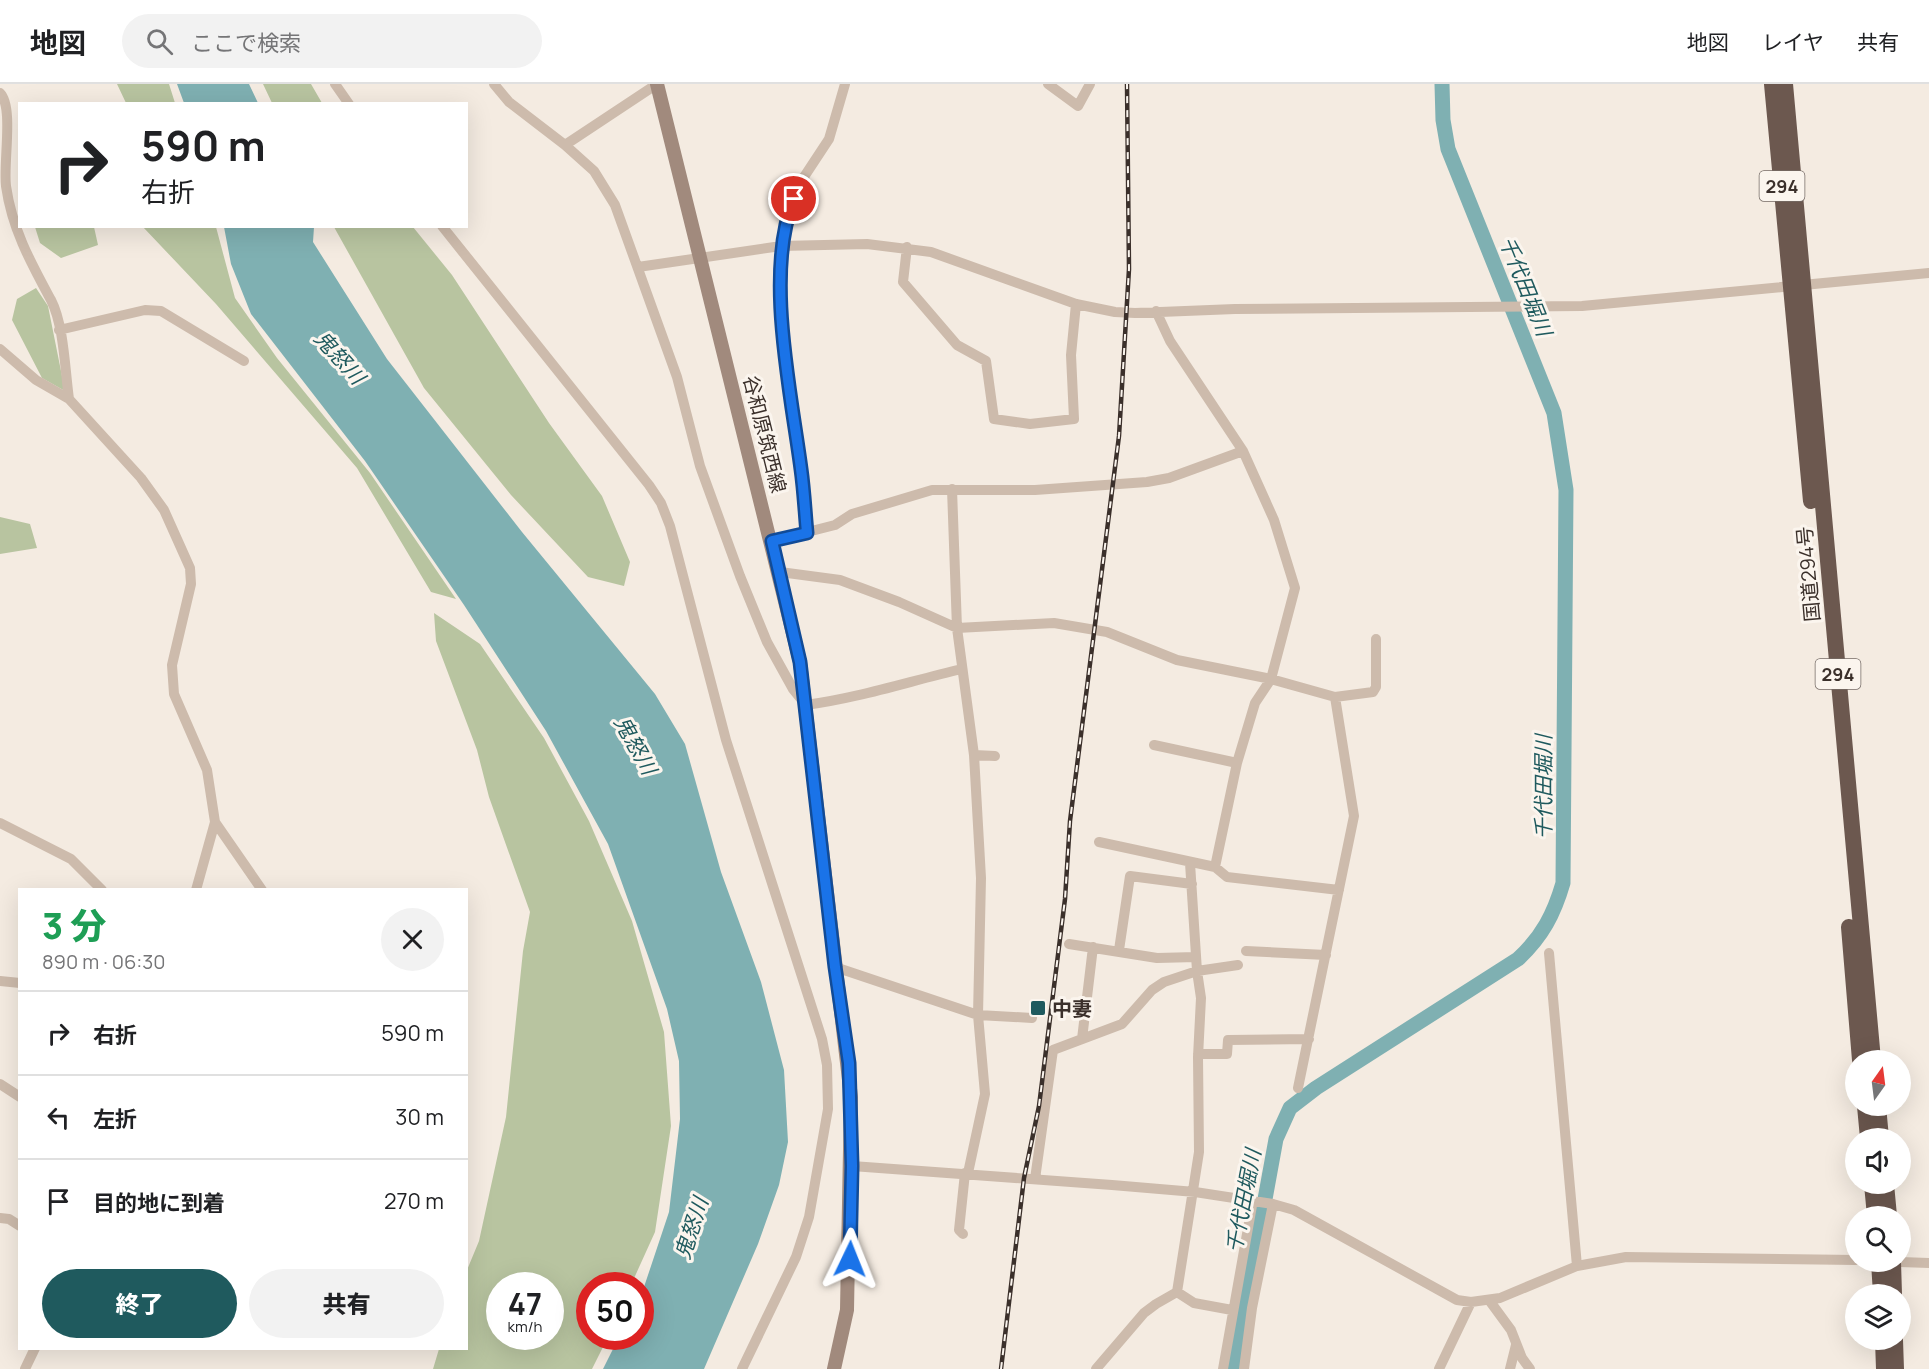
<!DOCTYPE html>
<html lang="ja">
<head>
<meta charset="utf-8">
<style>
	:root { --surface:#fff; --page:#f2f2f2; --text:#202124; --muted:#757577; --line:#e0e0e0; --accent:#1f5a5e }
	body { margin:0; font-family:Manrope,"Noto Sans JP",sans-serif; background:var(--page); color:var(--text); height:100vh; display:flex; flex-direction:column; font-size:22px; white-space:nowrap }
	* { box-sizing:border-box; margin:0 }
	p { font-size:20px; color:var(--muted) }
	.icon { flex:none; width:33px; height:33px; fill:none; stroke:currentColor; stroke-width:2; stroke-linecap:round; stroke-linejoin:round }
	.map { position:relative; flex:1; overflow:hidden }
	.drawer { position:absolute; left:18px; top:804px; width:450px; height:462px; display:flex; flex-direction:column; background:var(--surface); border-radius:0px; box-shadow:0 6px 24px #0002 }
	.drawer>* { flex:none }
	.top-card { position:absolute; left:18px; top:18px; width:450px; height:126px; border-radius:0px; box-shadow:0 6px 24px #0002; background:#fff; color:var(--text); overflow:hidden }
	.needle { width:39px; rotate:14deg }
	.tools { position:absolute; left:1845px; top:966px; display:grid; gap:12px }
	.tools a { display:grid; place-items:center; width:66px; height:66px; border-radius:50%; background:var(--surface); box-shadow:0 6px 24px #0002; font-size:30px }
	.speed { position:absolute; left:486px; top:1188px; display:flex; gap:12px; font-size:30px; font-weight:700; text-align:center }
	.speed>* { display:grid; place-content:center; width:78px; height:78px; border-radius:50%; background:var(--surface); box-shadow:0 6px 24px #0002; line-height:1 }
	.speed small { font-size:15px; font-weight:400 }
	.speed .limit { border:9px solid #d22; background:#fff; color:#111 }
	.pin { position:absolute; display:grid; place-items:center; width:51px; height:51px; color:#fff; margin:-26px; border:3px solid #fff; border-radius:50%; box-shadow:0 2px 6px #0007 }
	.me { position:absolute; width:66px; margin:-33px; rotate:2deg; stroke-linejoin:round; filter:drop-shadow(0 0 4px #0008) }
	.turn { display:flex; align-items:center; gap:21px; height:126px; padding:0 24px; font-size:27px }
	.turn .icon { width:78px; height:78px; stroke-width:2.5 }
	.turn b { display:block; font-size:42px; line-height:51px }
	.round { display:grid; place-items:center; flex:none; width:63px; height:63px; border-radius:32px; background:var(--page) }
	.summary { display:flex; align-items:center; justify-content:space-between; height:102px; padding:0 24px }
	h1 { font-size:36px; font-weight:800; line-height:45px; color:#1e9e55 }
	.primary-button { display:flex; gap:12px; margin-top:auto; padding:12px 24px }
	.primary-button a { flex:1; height:69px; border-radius:36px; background:var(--accent); color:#fff; font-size:24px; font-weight:800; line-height:69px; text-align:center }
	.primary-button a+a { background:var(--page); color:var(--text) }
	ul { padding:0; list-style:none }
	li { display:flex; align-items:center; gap:18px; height:84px; padding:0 24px; border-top:2px solid var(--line) }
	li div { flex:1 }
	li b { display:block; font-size:22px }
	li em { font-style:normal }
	header { display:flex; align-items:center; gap:36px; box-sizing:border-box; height:84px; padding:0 30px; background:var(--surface); border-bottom:2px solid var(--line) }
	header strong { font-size:28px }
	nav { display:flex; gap:33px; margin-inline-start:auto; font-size:21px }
	.search { width:420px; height:54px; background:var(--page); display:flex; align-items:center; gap:15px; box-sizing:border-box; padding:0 21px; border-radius:33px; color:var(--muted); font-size:22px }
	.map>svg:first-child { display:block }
	.green { fill:#b8c4a0; fill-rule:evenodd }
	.water { fill:#7fb0b2 }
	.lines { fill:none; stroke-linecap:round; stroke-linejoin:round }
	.river { stroke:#7fb0b2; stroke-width:15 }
	.minor { stroke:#cdbbac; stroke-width:10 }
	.secondary { stroke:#a18a7d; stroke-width:14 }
	.trunk { stroke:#6c584f; stroke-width:16 }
	.rail-casing { stroke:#3b302b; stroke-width:4.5 }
	.rail { stroke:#fbf5ee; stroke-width:2; stroke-dasharray:7; stroke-linecap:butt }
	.route-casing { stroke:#114b97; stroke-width:15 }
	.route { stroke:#1a73e8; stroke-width:10 }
	.poi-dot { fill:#1f5a5e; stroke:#fbf5ee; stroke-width:2 }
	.labels { text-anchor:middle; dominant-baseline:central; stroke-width:6; stroke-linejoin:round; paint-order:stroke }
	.shield { fill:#fbf5ee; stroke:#756b66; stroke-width:1.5 }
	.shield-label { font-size:18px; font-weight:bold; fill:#3b302b }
	.street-label { font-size:20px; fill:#3b302b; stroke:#fbf5ee }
	.poi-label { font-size:20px; font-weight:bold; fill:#3b302b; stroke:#fbf5ee; text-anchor:start }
	.water-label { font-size:21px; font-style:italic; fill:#1f5a5e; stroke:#fbf5ee }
</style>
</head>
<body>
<header>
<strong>地図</strong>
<div class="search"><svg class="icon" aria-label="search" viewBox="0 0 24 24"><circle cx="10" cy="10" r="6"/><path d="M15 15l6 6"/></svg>ここで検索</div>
<nav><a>地図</a><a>レイヤ</a><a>共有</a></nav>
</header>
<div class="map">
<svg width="1929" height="1285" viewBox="0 0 1929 1285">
	<rect width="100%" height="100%" fill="#f4ebe1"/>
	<path class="green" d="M117,0H169L175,19H126Z
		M263,0H311L322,19H272Z
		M35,143H94L98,161L61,174L40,159Z
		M143,143H216L235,214L277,274L370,389L456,515L431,508L357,384L216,220Z
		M334,143H413L452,191L549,339L602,412L630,478L624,502L588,493L511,411L424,304Z
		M36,204L48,222L65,307L42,294L12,236L17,215Z
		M0,433L30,440L37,464L0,470Z
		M434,529L480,560L544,654L589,737L632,837L664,948L671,1042L655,1148L631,1201L590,1202V1252L608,1253L592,1285H433L439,1265L466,1264L467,1186L479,1157L506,1033L523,867L530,828L489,713L477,666L436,557ZM500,1202H550V1252H500Z"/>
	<path class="water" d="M177,0H249L258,19H184Z
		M224,143H314L313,158L387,275L522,448L655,610L685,660L721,788L761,898L784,986L788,1058L779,1101L758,1160L704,1285H603L619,1253L640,1252L641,1212L669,1128L680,1035L679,977L667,925L608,760L546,647L464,521L365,377L251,230L231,180Z"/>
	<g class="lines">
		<path class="river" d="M1234,1285L1276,1055L1290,1024L1316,1004L1518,875C1542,853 1554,830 1563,799L1566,406L1554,329L1448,65L1443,36L1442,0"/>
		<path class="minor" d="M335,0L349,20
			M494,0L509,18L565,61L594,87L615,121L677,293L700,382L740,492L767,558L793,605L806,621C859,614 910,597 962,585
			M1048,0L1078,22L1090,0
			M0,9C14,23 3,79 6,102C12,145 31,179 51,216C64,241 65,287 69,315
			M565,61L657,0
			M442,142L649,401L661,419L670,442L726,656L822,955L827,981L828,1025L809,1133L796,1173L742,1285
			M907,163L903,198L957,261L986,277L994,335L1030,340L1074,335L1071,271L1076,220
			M638,183L781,162L867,160L931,168L1076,220L1115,228L1135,229L1235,225L1582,222L1929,189
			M1156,227L1170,257L1243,367L1274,436L1295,504L1271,595L1255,619L1237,679L1215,783
			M59,246L145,226L161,227L244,277
			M0,265L36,296L69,315L141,394L164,426L190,484L191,500L172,581L174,610L207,686L215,738L196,806
			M952,405L957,544L974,671L981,794L978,931L985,1010L968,1089
			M807,449L784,260L781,162L786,134L802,96L829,55L845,0
			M772,457L835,441L852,430L932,406H1035L1147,398L1169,394L1243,367
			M780,488L840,496L899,518L957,544L1054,539L1107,548L1177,576L1271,595L1335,613L1373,608L1376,603V555
			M1154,661L1237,679
			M974,671L995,672
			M215,738L262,806
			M0,739L71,775L102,806
			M1099,758L1215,783L1227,793L1339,806
			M1190,779L1197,887L1201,914L1198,973L1199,1068L1177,1208L1194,1219L1232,1226
			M1069,860L1157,874L1196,873
			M1119,866L1130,792L1192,800
			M1246,867L1326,871
			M1549,869L1577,1182
			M835,883L978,931L1032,934
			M0,897L20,899
			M1082,955L1093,863
			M1198,970H1227L1228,956L1309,955
			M0,1000L20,1013
			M1298,1004L1354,732L1335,613
			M852,1082L1112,1101L1195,1108L1273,1120L1294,1126L1457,1216L1471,1218L1500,1214L1577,1182L1626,1173L1856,1176
			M1035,1095L1053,966L1122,940L1152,906L1164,898L1197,887L1238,881
			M0,1134L9,1135L20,1142
			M963,1150L959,1146L965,1089
			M1900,1178L1929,1179
			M1489,1216L1511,1246L1522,1274L1530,1285
			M25,1285L35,1264
			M1096,1285L1144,1229L1156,1220L1177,1208
			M1223,1285L1253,1116
			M1244,1285L1252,1224L1273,1120
			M1439,1285L1471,1218
			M1510,1285L1516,1261"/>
		<path class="secondary" d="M657,0L800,578L851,1013L847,1226L834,1285"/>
		<path class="trunk" d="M1772,0L1811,417
			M1785,0L1873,976
			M1849,843L1860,976
			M1865,1022L1868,1054
			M1878,1022L1881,1054
			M1872,1100L1875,1132
			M1886,1100L1889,1132
			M1879,1178L1881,1210
			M1893,1178L1894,1210
			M1883,1256L1884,1285
			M1895,1256L1896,1285"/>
		<defs>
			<path id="rail" d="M1001,1285L1024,1094L1039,1022L1065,815L1070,737L1119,352L1129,185L1127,0"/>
		</defs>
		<use href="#rail" class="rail-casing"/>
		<use href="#rail" class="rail"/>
	</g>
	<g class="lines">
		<defs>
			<path id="route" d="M794,115C764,187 791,308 801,385C804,406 805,428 807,449L772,457L800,578L835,883L849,979L852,1082L850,1175"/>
		</defs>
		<use href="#route" class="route-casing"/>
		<use href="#route" class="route"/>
	</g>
	<rect class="poi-dot" x="1030" y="916" width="16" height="16" rx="3"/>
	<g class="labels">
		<g class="shield">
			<rect x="1759.5" y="87" width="45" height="30" rx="4.5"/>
			<rect x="1815.5" y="575" width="45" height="30" rx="4.5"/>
		</g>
		<g class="shield-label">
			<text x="1782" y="102">294</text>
			<text x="1838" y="590">294</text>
		</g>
		<g class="street-label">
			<text transform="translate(765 350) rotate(76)">谷和原筑西線</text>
			<text transform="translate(1808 490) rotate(-95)">国道294号</text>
		</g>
		<g class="poi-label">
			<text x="1052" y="924">中妻</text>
		</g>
		<g class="water-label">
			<text transform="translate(1526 202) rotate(68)">千代田堀川</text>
			<text transform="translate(340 273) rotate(48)">鬼怒川</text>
			<text transform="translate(636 661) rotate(61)">鬼怒川</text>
			<text transform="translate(1543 703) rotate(-90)">千代田堀川</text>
			<text transform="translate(1243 1117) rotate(-79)">千代田堀川</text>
			<text transform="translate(691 1144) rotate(-72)">鬼怒川</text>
		</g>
	</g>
</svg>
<div class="tools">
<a><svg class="needle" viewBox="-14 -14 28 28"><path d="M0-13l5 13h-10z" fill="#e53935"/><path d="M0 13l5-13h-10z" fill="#757577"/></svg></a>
<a><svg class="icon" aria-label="sound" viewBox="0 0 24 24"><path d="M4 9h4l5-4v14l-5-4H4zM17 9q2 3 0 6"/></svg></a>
<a><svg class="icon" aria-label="search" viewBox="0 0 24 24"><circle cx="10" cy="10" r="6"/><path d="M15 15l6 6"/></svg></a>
<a><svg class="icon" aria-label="layers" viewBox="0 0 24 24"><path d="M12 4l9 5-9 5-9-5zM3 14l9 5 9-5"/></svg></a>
</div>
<div class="speed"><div>47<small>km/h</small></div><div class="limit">50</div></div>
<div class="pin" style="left:794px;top:115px;background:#d93025"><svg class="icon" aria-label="arrive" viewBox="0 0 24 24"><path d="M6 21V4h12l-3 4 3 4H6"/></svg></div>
<svg class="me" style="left:850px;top:1175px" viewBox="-20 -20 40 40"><path d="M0-17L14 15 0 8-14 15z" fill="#1a73e8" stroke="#fff" stroke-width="4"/></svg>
<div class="top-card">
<div class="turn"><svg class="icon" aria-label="right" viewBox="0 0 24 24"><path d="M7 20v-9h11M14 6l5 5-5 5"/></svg><div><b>590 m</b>右折</div></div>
</div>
<section class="drawer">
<div class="summary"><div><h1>3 分</h1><p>890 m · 06:30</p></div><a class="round"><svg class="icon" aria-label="close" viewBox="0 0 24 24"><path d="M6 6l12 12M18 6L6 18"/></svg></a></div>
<ul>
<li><svg class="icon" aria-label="right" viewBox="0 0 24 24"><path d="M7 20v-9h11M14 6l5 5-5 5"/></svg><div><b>右折</b></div><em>590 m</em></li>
<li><svg class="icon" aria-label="left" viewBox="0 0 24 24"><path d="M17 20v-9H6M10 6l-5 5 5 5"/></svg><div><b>左折</b></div><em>30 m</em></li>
<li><svg class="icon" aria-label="arrive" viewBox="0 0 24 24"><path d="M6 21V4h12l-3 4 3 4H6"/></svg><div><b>目的地に到着</b></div><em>270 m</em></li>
</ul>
<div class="primary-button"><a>終了</a><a>共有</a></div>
</section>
</div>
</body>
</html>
